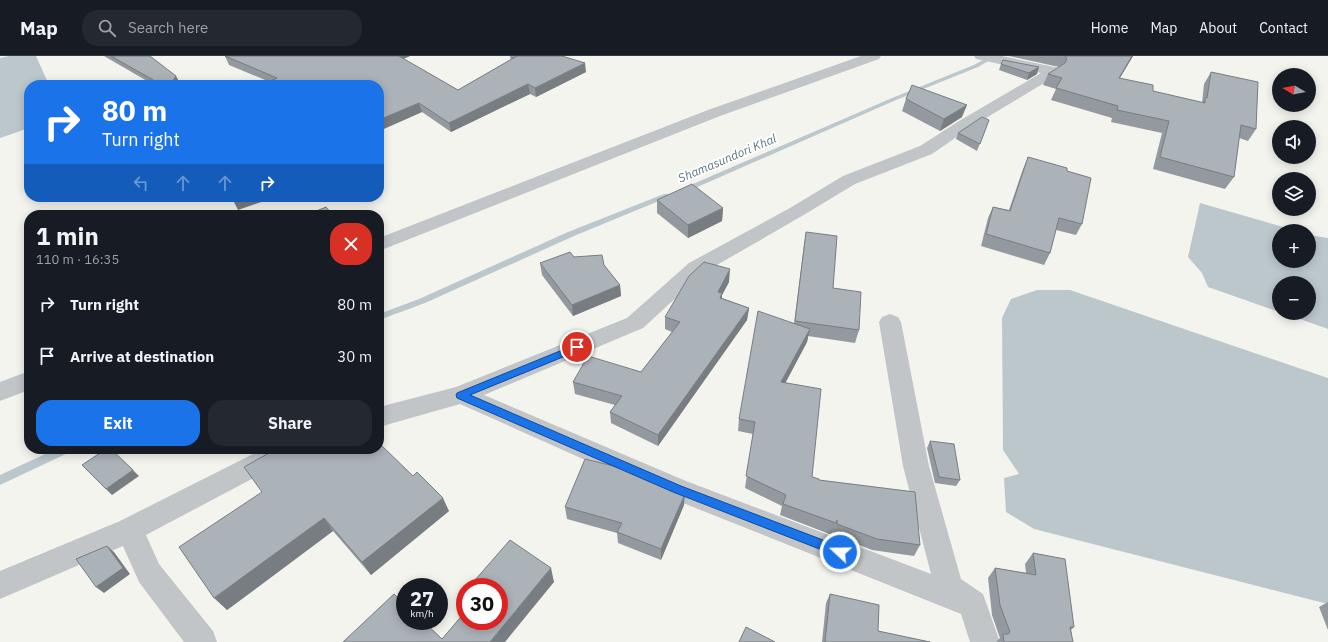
<!DOCTYPE html>
<html lang="en">
<head>
<meta charset="utf-8">
<style>
	:root { --surface:#171b24; --page:#242831; --text:#f1f3f6; --muted:#9ea1a6; --line:#363941; --accent:#1a73e8 }
	body { margin:0; font-family:"IBM Plex Sans",sans-serif; background:var(--page); color:var(--text); height:100vh; display:flex; flex-direction:column; font-size:15px; white-space:nowrap }
	* { box-sizing:border-box; margin:0 }
	p { font-size:13px; color:var(--muted) }
	.icon { flex:none; width:22px; height:22px; fill:none; stroke:currentColor; stroke-width:2; stroke-linecap:round; stroke-linejoin:round }
	.map { position:relative; flex:1; overflow:hidden }
	.drawer { position:absolute; left:24px; top:154px; width:360px; height:244px; display:flex; flex-direction:column; background:var(--surface); border-radius:16px; box-shadow:0 2px 10px #0003 }
	.drawer>* { flex:none }
	.hud { position:absolute; left:24px; top:24px; width:360px; height:122px; border-radius:16px; box-shadow:0 2px 10px #0003; background:#1a73e8; color:#fff; overflow:hidden }
	.needle { width:26px; rotate:280deg }
	.fabs { position:absolute; left:1272px; top:12px; display:grid; gap:8px }
	.fabs a { display:grid; place-items:center; width:44px; height:44px; border-radius:50%; background:var(--surface); box-shadow:0 2px 10px #0003; font-size:20px }
	.speed { position:absolute; left:396px; top:522px; display:flex; gap:8px; font-size:20px; font-weight:700; text-align:center }
	.speed>* { display:grid; place-content:center; width:52px; height:52px; border-radius:50%; background:var(--surface); box-shadow:0 2px 10px #0003; line-height:1 }
	.speed small { font-size:10px; font-weight:400 }
	.speed .limit { border:6px solid #d22; background:#fff; color:#111 }
	.pin { position:absolute; display:grid; place-items:center; width:34px; height:34px; color:#fff; margin:-17px; border:2px solid #fff; border-radius:50%; box-shadow:0 1px 4px #0007 }
	.me { position:absolute; width:44px; margin:-22px; rotate:291deg; stroke-linejoin:round; filter:drop-shadow(0 0 3px #0008) }
	.turn { display:flex; align-items:center; gap:14px; height:84px; padding:0 12px; font-size:18px }
	.turn .icon { width:52px; height:52px; stroke-width:2.5 }
	.turn b { display:block; font-size:28px; line-height:34px }
	.lanes { display:flex; align-items:center; height:38px; padding:0 12px; background:#0003; justify-content:center; gap:20px; direction:ltr }
	.lanes .off { opacity:.35 }
	.round { display:grid; place-items:center; flex:none; width:42px; height:42px; border-radius:16px; background:var(--page) }
	.summary { display:flex; align-items:center; justify-content:space-between; height:68px; padding:0 12px }
	h1 { font-size:24px; font-weight:800; line-height:30px }
	.action { display:flex; gap:8px; margin-top:auto; padding:8px 12px }
	.action a { flex:1; height:46px; border-radius:16px; background:var(--accent); color:#fff; font-size:16px; font-weight:800; line-height:46px; text-align:center }
	.action a+a { background:var(--page); color:var(--text) }
	ul { padding:0; list-style:none }
	li { display:flex; align-items:center; gap:12px; height:52px; padding:0 12px }
	li div { flex:1 }
	li b { display:block; font-size:15px }
	li em { font-style:normal }
	header { display:flex; align-items:center; gap:24px; box-sizing:border-box; height:56px; padding:0 20px; background:var(--surface); border-bottom:1px solid var(--line) }
	header strong { font-size:19px }
	nav { display:flex; gap:22px; margin-inline-start:auto; font-size:14px }
	.search { width:280px; height:36px; background:var(--page); display:flex; align-items:center; gap:10px; box-sizing:border-box; padding:0 14px; border-radius:16px; color:var(--muted); font-size:15px }
	.map>svg:first-child { display:block }
	.water { fill:#bcc7cc }
	.lines { fill:none; stroke-linecap:round; stroke-linejoin:round }
	.stream { fill:#bcc7cc; fill-rule:evenodd }
	.street { fill:#c1c5c8; fill-rule:evenodd }
	.wall { fill:#93999e }
	.shaded-wall { fill:#787d81 }
	.building { fill:#abb2b8; stroke:#787d81 }
	.route { fill:#1a73e8; stroke:#114b97 }
	.labels { text-anchor:middle; dominant-baseline:central; stroke-width:4; stroke-linejoin:round; paint-order:stroke }
	.water-label { font-size:12px; font-style:italic; fill:#5d7580; stroke:#fff }
</style>
</head>
<body>
<header>
<strong>Map</strong>
<div class="search"><svg class="icon" aria-label="search" viewBox="0 0 24 24"><circle cx="10" cy="10" r="6"/><path d="M15 15l6 6"/></svg>Search here</div>
<nav><a>Home</a><a>Map</a><a>About</a><a>Contact</a></nav>
</header>
<div class="map">
<svg width="1328" height="586" viewBox="0 0 1328 586">
	<rect width="100%" height="100%" fill="#f4f4ef"/>
	<path class="water" d="M9,0H36L49,29H29V72L0,82V2Z
		M1200,147L1297,175H1279V205H1309V179L1328,182V273L1283,257H1309V227H1279V256L1208,231L1202,217L1188,201Z
		M1037,234H1070L1328,322V548L1034,473L1006,456L1004,422L1019,418L1003,394L1002,262L1011,243Z"/>
	<g class="lines">
		<path class="stream" d="M990,0H997L978,11L896,44L686,136H680L679,134L892,42L974,9Z
			M664,138H670L671,140L574,180L425,247L379,264V258L419,243L568,176Z
			M56,393H71L70,396L0,429V419Z"/>
		<path class="street" d="M861,0H881L879,3L720,60L379,195V182L708,54Z
			M974,0H1002L1059,12L1061,15L1059,18L971,71L932,98L855,128L802,160L703,217L643,272L484,339L686,425L931,518L903,410L879,266L882,261L890,258L898,261L901,266L929,410L961,523L983,538L1000,586H970L961,558L668,441L460,348L379,371V351L456,331L627,262L689,207L790,152L843,120L920,90L959,65L1041,17L981,4L976,3Z
			M29,315V334L0,345V326Z
			M263,393H298L295,400L146,479L159,508L213,575L217,586H184L139,526L123,490L0,543V515L120,465Z"/>
	</g>
	<path class="wall" d="M104,0H150L180,27L178,29H154Z
		M225,0H410L403,3L458,34L511,4L510,0H562L586,16L536,41L530,38L451,76L422,56L379,75V29H271L270,26L229,9Z
		M1009,0H1133L1120,22L1153,35L1202,47L1204,28L1211,16L1256,73L1248,85L1239,82L1234,121L1225,133L1153,113L1162,77L1111,66L1112,62L1051,44L1056,33L1043,29L1048,18L1059,11Z
		M1001,8L1037,18L1027,24L999,14Z
		M906,43L962,61L940,75L902,55Z
		M989,64L977,95L956,83L958,77Z
		M1028,101L1067,115L1082,168L1076,179L1056,174L1050,197L1044,209L981,190L988,162L993,151L1009,154L1023,113Z
		M657,144L723,152L722,165L688,182L657,157Z
		M806,176L833,232L859,274L855,287L808,280L807,286L785,327L812,421L819,424L920,489L914,500L872,494L833,479V475L832,479L780,459L782,450L745,432L753,378L738,375L739,363L794,268L804,189Z
		M574,201L620,229L621,240L573,260L542,219L540,207Z
		M729,226L722,239V242L749,252L747,264L658,390L611,367L610,356L615,349L575,338L573,326L641,316L672,276L665,273V261Z
		M930,385L960,424L956,430L935,427L927,392Z
		M285,397L449,455L371,519L333,475L227,554Z
		M684,449L661,504L618,487L617,477L567,463L565,451Z
		M1033,497L1074,571L1071,574L1073,586H996L1000,582L992,559L988,522L995,512L1026,517L1025,508Z
		M475,524L554,526L442,583L499,531H479Z
		M830,538L878,575L930,586H822L826,547Z
		M1328,546V574L1319,551Z"/>
	<path class="shaded-wall" d="M394,0H410L396,6Z
		M1132,0H1133L1113,33L1119,22Z
		M585,7L586,16L536,41L535,32Z
		M1039,11L1037,18L1027,24L1029,17Z
		M176,20L180,27L178,29H170Z
		M528,28L530,38L451,76L449,67Z
		M419,47L422,56L379,75V64Z
		M967,49L962,61L940,75L944,63Z
		M242,141H272L267,144L238,154L233,144Z
		M723,152L722,165L688,182V169Z
		M730,213L729,226L722,239L721,250L718,236Z
		M620,229L621,240L573,260L572,249Z
		M749,252L747,264L658,390V379Z
		M810,273L807,286L779,339L781,326Z
		M133,414L139,420L112,439L106,433Z
		M685,438L684,449L661,504V493Z
		M443,442L449,455L371,519L362,506Z
		M324,462L333,475L227,554L214,542Z
		M107,490L114,496L130,518L104,537L96,531Z
		M551,512L554,526L505,586H490Z"/>
	<path class="building" d="M111,0H150L176,20L170,29H162Z
		M225,0H399L458,34L517,0H562L585,7L535,32L528,28L449,67L419,47L379,64V29H276L269,26L277,22Z
		M1065,0H1132L1119,22L1153,29V35L1205,47V42H1207L1211,16L1258,26L1256,73L1241,69L1234,121L1160,101L1169,65L1117,54L1118,50L1056,32L1062,22L1048,18L1065,7L1067,3Z
		M1003,4L1039,11L1029,17L1001,8Z
		M912,29L967,49L944,63L906,43Z
		M982,61L989,64L980,88L958,77Z
		M1028,101L1067,112V115L1091,122L1082,168L1059,162L1050,197L986,178L993,151L1010,155Z
		M692,128L723,152L688,169L657,144Z
		M231,141H242L233,144Z
		M326,151L333,159H307Z
		M806,176L837,180L833,232L861,236L859,274L795,265Z
		M570,196L574,201L602,199L604,209L620,229L572,249L540,207Z
		M704,206L730,213L718,236L722,237L720,242L749,252L658,379L610,356L622,340L573,326L588,300L641,316L680,266L665,261L689,220Z
		M758,255L810,273L781,326L821,333L812,421L819,423V424L915,436L920,489L877,483L837,468V464L836,467L783,448L786,439L746,420L755,366L739,363Z
		M930,385L954,388L960,424L939,421Z
		M379,387L413,420L417,416L443,442L362,506L324,462L214,542L179,491L262,436L244,411L276,393H282L285,397L293,393H379Z
		M106,393H111L133,414L106,433L82,409Z
		M585,403L630,414L685,438L661,493L617,476L622,467L565,451Z
		M510,484L551,512L490,586H343L394,538L405,549V565H423L442,583L465,556V565H499V531H485L475,524Z
		M107,490L123,512L96,531L76,503Z
		M1033,497L1065,503L1074,571H1070L1073,586H1004L1003,578H1008L1010,576L1000,549L995,512L1036,519Z
		M830,538L879,549L878,575L930,586H825Z
		M746,571L775,586H739Z"/>
	<path class="route" d="M577,288L580,289L581,291L580,294L470,339L681,430L844,492L845,496L844,500L840,501L673,436L457,342L456,339L457,337Z"/>
	<g class="labels">
		<g class="water-label">
			<text transform="translate(727 102) rotate(-23)">Shamasundori Khal</text>
		</g>
	</g>
</svg>
<div class="fabs">
<a><svg class="needle" viewBox="-14 -14 28 28"><path d="M0-13l5 13h-10z" fill="#e53935"/><path d="M0 13l5-13h-10z" fill="#9ea1a6"/></svg></a>
<a><svg class="icon" aria-label="sound" viewBox="0 0 24 24"><path d="M4 9h4l5-4v14l-5-4H4zM17 9q2 3 0 6"/></svg></a>
<a><svg class="icon" aria-label="layers" viewBox="0 0 24 24"><path d="M12 4l9 5-9 5-9-5zM3 14l9 5 9-5"/></svg></a>
<a>+</a>
<a>−</a>
</div>
<div class="speed"><div>27<small>km/h</small></div><div class="limit">30</div></div>
<div class="pin" style="left:577px;top:291px;background:#d93025"><svg class="icon" aria-label="arrive" viewBox="0 0 24 24"><path d="M6 21V4h12l-3 4 3 4H6"/></svg></div>
<svg class="me" style="left:840px;top:496px" viewBox="-20 -20 40 40"><circle r="17" fill="#1a73e8" stroke="#fff" stroke-width="3"/><path d="M0-11L8 9 0 5-8 9z" fill="#fff"/></svg>
<div class="hud">
<div class="turn"><svg class="icon" aria-label="right" viewBox="0 0 24 24"><path d="M7 20v-9h11M14 6l5 5-5 5"/></svg><div><b>80 m</b>Turn right</div></div>
<div class="lanes"><svg class="icon off" aria-label="left" viewBox="0 0 24 24"><path d="M17 20v-9H6M10 6l-5 5 5 5"/></svg><svg class="icon off" aria-label="ahead" viewBox="0 0 24 24"><path d="M12 20V5M6 11l6-6 6 6"/></svg><svg class="icon off" aria-label="ahead" viewBox="0 0 24 24"><path d="M12 20V5M6 11l6-6 6 6"/></svg><svg class="icon" aria-label="right" viewBox="0 0 24 24"><path d="M7 20v-9h11M14 6l5 5-5 5"/></svg></div>
</div>
<section class="drawer">
<div class="summary"><div><h1>1 min</h1><p>110 m · 16:35</p></div><a class="round" style="background:#d93025;color:#fff"><svg class="icon" aria-label="close" viewBox="0 0 24 24"><path d="M6 6l12 12M18 6L6 18"/></svg></a></div>
<ul>
<li><svg class="icon" aria-label="right" viewBox="0 0 24 24"><path d="M7 20v-9h11M14 6l5 5-5 5"/></svg><div><b>Turn right</b></div><em>80 m</em></li>
<li><svg class="icon" aria-label="arrive" viewBox="0 0 24 24"><path d="M6 21V4h12l-3 4 3 4H6"/></svg><div><b>Arrive at destination</b></div><em>30 m</em></li>
</ul>
<div class="action"><a>Exit</a><a>Share</a></div>
</section>
</div>
</body>
</html>
